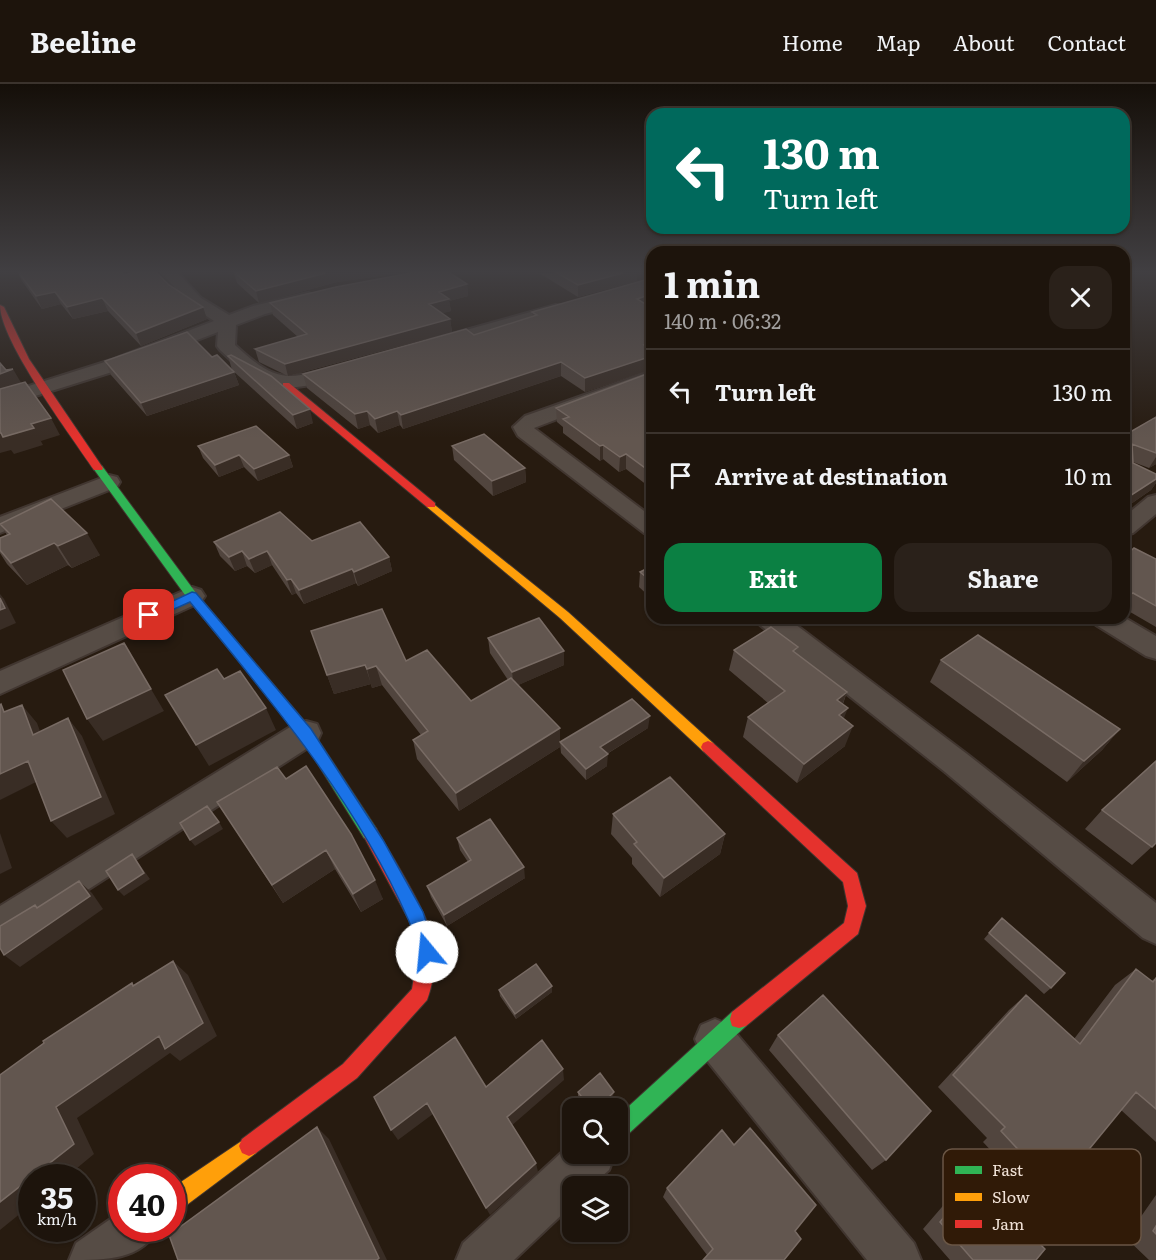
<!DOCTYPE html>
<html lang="en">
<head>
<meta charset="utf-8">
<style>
	:root { --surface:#1d140c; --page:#2a211a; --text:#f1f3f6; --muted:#a09e9d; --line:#3b332d; --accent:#0b8043 }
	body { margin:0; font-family:Literata,serif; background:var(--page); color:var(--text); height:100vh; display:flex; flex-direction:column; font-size:22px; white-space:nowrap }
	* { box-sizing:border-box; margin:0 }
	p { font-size:20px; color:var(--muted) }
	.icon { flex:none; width:33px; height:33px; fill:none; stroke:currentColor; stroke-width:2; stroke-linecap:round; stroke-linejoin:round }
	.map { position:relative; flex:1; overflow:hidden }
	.details { position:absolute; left:646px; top:162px; width:484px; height:378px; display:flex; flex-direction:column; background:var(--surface); border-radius:18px; box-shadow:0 2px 4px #0004,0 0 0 2px var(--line) }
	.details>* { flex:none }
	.top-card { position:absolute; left:646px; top:24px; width:484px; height:126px; border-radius:18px; box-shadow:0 2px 4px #0004,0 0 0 2px var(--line); background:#00695c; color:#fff; overflow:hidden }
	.controls { position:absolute; left:562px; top:1014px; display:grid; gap:12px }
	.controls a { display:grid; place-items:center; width:66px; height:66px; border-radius:12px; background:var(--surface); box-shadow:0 2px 4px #0004,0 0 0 2px var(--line); font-size:30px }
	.speed { position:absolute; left:18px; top:1080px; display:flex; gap:12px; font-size:30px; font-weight:700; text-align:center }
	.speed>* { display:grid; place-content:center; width:78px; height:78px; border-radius:50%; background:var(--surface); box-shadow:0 2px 4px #0004,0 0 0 2px var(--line); line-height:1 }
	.speed small { font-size:15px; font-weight:400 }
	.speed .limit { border:9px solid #d22; background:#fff; color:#111 }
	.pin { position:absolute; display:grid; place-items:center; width:51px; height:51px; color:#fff; margin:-26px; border-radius:12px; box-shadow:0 3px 9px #0006 }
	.me { position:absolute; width:66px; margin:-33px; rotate:343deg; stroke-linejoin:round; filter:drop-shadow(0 0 4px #0008) }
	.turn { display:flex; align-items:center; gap:21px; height:126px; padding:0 18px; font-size:27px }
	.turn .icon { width:78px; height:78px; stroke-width:2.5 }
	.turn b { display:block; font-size:42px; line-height:51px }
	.round { display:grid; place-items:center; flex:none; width:63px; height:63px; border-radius:18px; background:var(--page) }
	.headline { display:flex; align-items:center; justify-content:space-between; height:102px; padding:0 18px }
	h1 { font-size:36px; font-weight:700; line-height:45px }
	.button { display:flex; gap:12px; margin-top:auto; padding:12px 18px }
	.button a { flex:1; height:69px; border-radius:18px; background:var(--accent); color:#fff; font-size:24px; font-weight:700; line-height:69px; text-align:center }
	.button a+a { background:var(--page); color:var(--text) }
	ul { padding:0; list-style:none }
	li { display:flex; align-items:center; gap:18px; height:84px; padding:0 18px; border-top:2px solid var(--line) }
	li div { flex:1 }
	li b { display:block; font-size:22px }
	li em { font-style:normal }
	header { display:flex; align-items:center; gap:36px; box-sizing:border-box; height:84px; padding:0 30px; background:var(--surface); border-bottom:2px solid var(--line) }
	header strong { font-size:28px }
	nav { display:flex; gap:33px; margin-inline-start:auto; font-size:21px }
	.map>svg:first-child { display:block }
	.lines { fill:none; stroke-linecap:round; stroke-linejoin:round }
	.street-casing { stroke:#413630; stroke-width:4 }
	.fast-casing { stroke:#413630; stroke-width:2 }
	.slow-casing { stroke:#413630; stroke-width:2 }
	.jam-casing { stroke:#413630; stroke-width:2 }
	.street { fill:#564c45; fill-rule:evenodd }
	.fast { fill:#30b455; fill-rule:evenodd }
	.slow { fill:#ff9f0a; fill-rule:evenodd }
	.jam { fill:#e5322d; fill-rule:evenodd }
	.wall { fill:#51453e }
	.shaded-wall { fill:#392d25 }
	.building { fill:#62564f; stroke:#786b64; stroke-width:1.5 }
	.route { fill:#1a73e8; stroke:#114b97; stroke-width:1.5 }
	.key { fill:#301a07; stroke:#6a5645; stroke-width:1.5 }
	.key-label { font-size:16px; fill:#f0e1d6 }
</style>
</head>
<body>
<header>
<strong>Beeline</strong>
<nav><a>Home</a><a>Map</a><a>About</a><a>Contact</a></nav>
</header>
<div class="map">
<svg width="1156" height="1176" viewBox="0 0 1156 1176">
	<rect width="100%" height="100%" fill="#271b10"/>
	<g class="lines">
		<defs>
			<path id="street" d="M162,189H178L201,214L229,231L253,222L308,209L314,211L316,214L314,217L265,230L236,241L235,261C279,302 288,295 343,281L352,287L350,291C286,308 270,314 220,266L217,262L218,248L125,284L0,323V311L111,276L214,237L190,221Z
				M556,221L562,222L564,226L562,230L436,265L427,260L430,256Z
				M652,287V299L534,344L652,433V451L644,449L518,352L513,343L525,332Z
				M109,391L117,393L120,398L117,403L0,449V433Z
				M1156,411V430L1133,449L1125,451V432L1148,413Z
				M192,503L201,506L205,512L201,518L0,610V587Z
				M756,534H787L967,670L1156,819V860L1143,854L945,688L760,541Z
				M1092,534H1125L1156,552V575L1146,572L1096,541Z
				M306,637L317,640L321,649L317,658L13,854L0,860V822L295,640Z
				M715,935L729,941L914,1159L921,1176H867L701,969L695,955L701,941Z
				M573,1058V1070H615L609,1086L591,1102H573V1120L514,1176H456L463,1159Z
				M122,1127V1144H159C141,1176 108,1176 69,1176L76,1159Z"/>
			<path id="fast" d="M98,381L102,382L196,509L311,645L376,744L378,749L376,754L370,756L364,754L301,653L188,515L93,384Z
				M739,926L746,928L748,935L746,942L625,1053L618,1056V1032L732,928Z"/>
			<path id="slow" d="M431,418L568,528L713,659L715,663L713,667L708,669L703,667L560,534L427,423V419Z
				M249,1052L256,1055L259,1062L256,1069L180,1126L172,1129V1104Z"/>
			<path id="jam" d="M0,221L4,223L29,275L103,384L102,386H94C72,353 0,257 0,221Z
				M283,299H289L435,419V423H427L283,303Z
				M708,657L713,659L857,789L866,822L858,850L746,942L739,944L732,942L730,935L732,928L844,839L848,822L843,798L703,667L701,663L703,659Z
				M370,742L376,744C391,772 436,840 436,870C435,884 432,903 427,916L357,994L256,1069L249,1072L242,1069L239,1062L242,1055L343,980L412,905L418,868L409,836L362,749L364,744Z"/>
		</defs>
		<use href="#street" class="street-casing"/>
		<use href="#fast" class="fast-casing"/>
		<use href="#slow" class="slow-casing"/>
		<use href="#jam" class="jam-casing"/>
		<use href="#street" class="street"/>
		<use href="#fast" class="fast"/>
		<use href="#slow" class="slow"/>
		<use href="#jam" class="jam"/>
	</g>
	<path class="wall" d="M18,189L124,191L169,201L203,223L207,235L141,262L108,227L73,235L61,220L42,225L22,197Z
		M234,189H401L337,198L259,219L237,199Z
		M539,189H637V197L578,213Z
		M652,194V285L585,308L561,292L403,345L400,341L378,349L370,341L358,345L307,304L303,290L474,251L532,233V228Z
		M467,200L468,212L449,217L451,227L441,229L450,235L452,248L288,292L259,278L255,265L298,253L273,231L270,219Z
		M228,272L313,339L297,345L232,286L234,288L239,301L147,332L111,291L105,277L212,273L232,286Z
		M652,288V405L626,385L619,388L603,375L600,377L563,349V343L557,338L556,324Z
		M1156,333V380L1149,384L1133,378V379L1156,390V399L1151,406L1125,424V351Z
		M198,362L289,371L293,383L258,397L244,383L219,393L203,374Z
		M452,362L525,384L526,398L493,412L454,376Z
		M0,440L100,471L72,484L68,481L27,501L7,480L0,469V454L7,451Z
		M312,457L389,473L392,487L358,502L356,499L304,520L296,509L292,511L272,481L255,489L247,482L235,487L220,472L214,458Z
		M1125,472L1156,475V543L1125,525Z
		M652,482V515L639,503L640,488Z
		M311,547L406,577L471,617L508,596L490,569L488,554L564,567V581L518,601L560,644V663L459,727L417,675L413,656L421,651L382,601L372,604L371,600L334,610Z
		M734,566L796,570L847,608L843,620L845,662L797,699L743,653L748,633L768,619L729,586Z
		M941,576L1120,645L1102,666L1067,698L930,598Z
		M648,644L607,670V682L586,696L561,669L560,658Z
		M286,695L383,815L361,828L335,785L283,819L217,718Z
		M1102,726L1156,759L1132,781L1085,745Z
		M613,730L725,750L720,770L660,813L632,780V774L611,750Z
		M457,754L525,794L447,842L431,813L427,802L468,778L460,766Z
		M1002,834L1051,904L1044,910L984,855Z
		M1136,885L1151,897L1156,894V1058L1121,1026L1031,1136L1036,1176H950L923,1145L960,1102L977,1093L1003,1121L1021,1099L983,1058L987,1054L938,1003L1009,926L1026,911L1074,955L1115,901Z
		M552,902V908L516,935L500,912L499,906Z
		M778,951L886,1076L872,1086L769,966Z
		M578,1008L613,1012L605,1020L612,1024H586L578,1013Z
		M667,1104L795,1147L707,1171L663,1113Z
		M1156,1111V1176H1149L1126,1154Z"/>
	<path class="shaded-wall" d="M326,189L394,190L337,198L259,219L256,207Z
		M623,189H637V197L578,213V201Z
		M467,200L468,212L449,217L451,227L430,233L429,220L439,208Z
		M652,205V223L636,228L637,215Z
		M55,208L61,220L42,225L36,212Z
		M102,214L108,227L73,235L67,223Z
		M203,223L207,235L141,262L136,249Z
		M450,235L452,248L288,292L285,280Z
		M652,258V271L644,261Z
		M652,272V285L585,308V294Z
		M561,278V292L403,345L401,331Z
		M13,285L23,302L0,309V290Z
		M234,288L239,301L147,332L141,319Z
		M310,325L313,339L297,345L293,331Z
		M367,327L370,341L358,345L355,330Z
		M397,327L400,341L378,349L375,335Z
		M51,334L60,351L41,357L31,340Z
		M34,344L43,361L14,370L11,366L0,369V349Z
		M603,361V375L600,377V362Z
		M626,370V385L619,388L620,373Z
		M239,371L244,383L219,393L215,381Z
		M289,371L293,383L258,397L254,385Z
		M1156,373V380L1149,384Z
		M525,384L526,398L493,412L492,397Z
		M1156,395V399L1151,406L1125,424V420L1130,412Z
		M87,449L100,471L72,484L58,462Z
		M54,459L68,481L27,501L11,479Z
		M242,467L247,482L235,487L229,473Z
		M267,467L272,481L255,489L249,475Z
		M389,473L392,487L358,502L354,488Z
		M352,485L356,499L304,520L299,506Z
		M291,495L296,509L292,511L287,496Z
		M1133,509L1125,520V516L1126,514Z
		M0,510L4,515L16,539L0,546Z
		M124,559L164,627L103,657L87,635Z
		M564,567V581L514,603L512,588Z
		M365,581L371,600L334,610L327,591Z
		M376,582L382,601L372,604L367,585Z
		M847,608L839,629L837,616Z
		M22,621L37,639L48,669L33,651Z
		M266,624L276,646L209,682L196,661Z
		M848,624L840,644L839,631Z
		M650,632L648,644L600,674V663Z
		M68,634L82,652L115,730L67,754L51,737Z
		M853,642L845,662L797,699L804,680Z
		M560,644V663L459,727L456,709Z
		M1120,645L1102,666L1067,698L1084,677Z
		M608,670L607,682L586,696V685Z
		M28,677L44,694L0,716V690Z
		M219,738L223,745L195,762L190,756Z
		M0,749L12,784L0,790Z
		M725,750L720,770L660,813L664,794Z
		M326,766L335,785L283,819L272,801Z
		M132,770L150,795L124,812L118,806Z
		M524,783L525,794L447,842L444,831Z
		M375,796L383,815L361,828L353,810Z
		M79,797L92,809L103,825L20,883L4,871Z
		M173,877L188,891L217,952L180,977L170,969L77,1034L94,1070L65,1094H32L56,1023Z
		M552,902V908L516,935L515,930Z
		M563,985L564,996L510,1043L507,1033Z
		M614,1008L613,1012L602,1024V1020Z
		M427,1019L433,1030L398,1056L391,1046Z
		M317,1043L329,1055L387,1176H377Z
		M536,1079L538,1088L490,1131L486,1124Z
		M32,1094V1120L0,1146V1118Z"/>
	<path class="building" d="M19,189H123L124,191L131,189H157L169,201L203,223L136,249L102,214L67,223L55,208L36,212Z
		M235,189H326L256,207Z
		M411,189H450L467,200L439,208L449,215L429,220L450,235L285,280L255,265L307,250L270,219L336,203Z
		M557,189H623L578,201Z
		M652,194V210L637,215L652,224V258L644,261L652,266V272L585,294L561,278L401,331L397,327L375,335L367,327L355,330L303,290L466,245L474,251L537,231L532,228Z
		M187,248L212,273L217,271L234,288L141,319L105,277Z
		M231,271L271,292L310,325L293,331L228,272Z
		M0,279L6,286L13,285L0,290Z
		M652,288V389L626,370L620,373L603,361L600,362L563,335L569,333L556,324Z
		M25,298L51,334L31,340L34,344L3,353L1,349H0V305Z
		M1156,333V369L1132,360L1133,379L1156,390V395L1130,412L1125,410V351Z
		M256,342L289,371L254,385L239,371L215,381L198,362Z
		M484,350L525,384L492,397L452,362Z
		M51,415L87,449L58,462L54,459L11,479L0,466V454L10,450L0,440Z
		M280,428L312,457L360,438L389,473L354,488L352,485L299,506L291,495L287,496L267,467L249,475L242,467L229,473L214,458Z
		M1134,464L1156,475V522L1133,509L1126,514H1125V472Z
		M652,482V498L640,488Z
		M0,514L5,524L0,526Z
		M382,525L406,577L427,566L471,617L511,594L560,644L456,709L413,656L428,647L376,582L367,585L365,581L327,591L311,547Z
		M539,534L564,567L512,588L488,554Z
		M771,543L798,563L793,567L847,608L837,616L848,624L839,631L853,642L804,680L748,633L785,607L734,566Z
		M978,551L1120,645L1084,677L941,576Z
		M124,559L151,605L87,635L63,586Z
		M217,585L224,595L240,587L266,624L196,661L165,611Z
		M632,615L650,632L600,663L608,670L586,685L560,658Z
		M1,620L4,628L22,621L33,651L68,634L101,713L51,737L28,677L0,690V621Z
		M1156,677V759L1152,763L1102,726Z
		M306,682L351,750L375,796L353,810L326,766L272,801L217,718L277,683L286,695Z
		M670,693L725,750L664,794L634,760L637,758L613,730Z
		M207,722L219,738L190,756L180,739Z
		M490,735L524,783L444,831L427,802L471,776L457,754Z
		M132,770L144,789L118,806L106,787Z
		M79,797L90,812L4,871L0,864V842L35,821L37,824Z
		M1002,834L1065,889L1051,904L989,849Z
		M173,877L203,939L165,965L159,952L56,1023L74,1060L0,1118V991L44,959L43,957L132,899L133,902Z
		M536,880L552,902L515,930L499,906Z
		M1136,885L1153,898L1156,894V1025L1136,1008L1031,1136L1040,1145L1033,1153L1045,1165L1036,1176H973L940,1138L977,1093L1010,1129L1041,1090L1001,1047L1005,1043L953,991L1026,911L1080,960Z
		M823,911L931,1027L886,1076L778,951Z
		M455,953L486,1003L542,956L563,985L507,1033L536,1079L486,1124L427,1019L391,1046L374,1013Z
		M600,989L614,1008L602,1020L612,1022L609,1024H590L578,1008Z
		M317,1043L379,1174L377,1176H178L169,1151Z
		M750,1044L816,1121L795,1147L801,1155L784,1176H703L713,1165L667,1104L722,1046L734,1061Z
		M1156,1142V1150L1153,1147Z"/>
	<linearGradient id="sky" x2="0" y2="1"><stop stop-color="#150f09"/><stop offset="0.53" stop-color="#413f42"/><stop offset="1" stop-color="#413f42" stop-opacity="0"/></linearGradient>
	<rect width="1156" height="354" fill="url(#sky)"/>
	<path class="route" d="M192,508L196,509L311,645L383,756L423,828L436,868L434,874L427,877L421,874C416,862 414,848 408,835C356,717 271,617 190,518L154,534H145L143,531Z"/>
	<rect x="943" y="1065" width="198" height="96" rx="9" class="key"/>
	<rect x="955" y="1082" width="27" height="8" fill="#30b455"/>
	<rect x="955" y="1109" width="27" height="8" fill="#ff9f0a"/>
	<rect x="955" y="1136" width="27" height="8" fill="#e5322d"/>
	<g class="key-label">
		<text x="992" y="1092">Fast</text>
		<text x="992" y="1119">Slow</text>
		<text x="992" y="1146">Jam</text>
	</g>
</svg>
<div class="controls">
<a><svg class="icon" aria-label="search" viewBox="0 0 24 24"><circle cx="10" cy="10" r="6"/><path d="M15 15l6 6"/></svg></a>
<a><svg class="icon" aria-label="layers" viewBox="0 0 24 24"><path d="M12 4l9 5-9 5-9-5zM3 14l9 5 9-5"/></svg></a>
</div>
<div class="speed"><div>35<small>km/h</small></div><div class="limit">40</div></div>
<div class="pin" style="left:149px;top:531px;background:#d93025"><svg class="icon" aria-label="arrive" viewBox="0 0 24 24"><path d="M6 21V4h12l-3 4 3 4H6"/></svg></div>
<svg class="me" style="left:427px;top:868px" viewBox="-20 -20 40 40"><circle r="19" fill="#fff"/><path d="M0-13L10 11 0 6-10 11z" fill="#1a73e8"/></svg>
<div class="top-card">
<div class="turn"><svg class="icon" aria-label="left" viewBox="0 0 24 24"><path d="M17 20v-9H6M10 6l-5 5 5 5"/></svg><div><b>130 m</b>Turn left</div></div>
</div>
<section class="details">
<div class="headline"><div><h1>1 min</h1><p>140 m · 06:32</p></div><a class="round"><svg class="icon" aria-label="close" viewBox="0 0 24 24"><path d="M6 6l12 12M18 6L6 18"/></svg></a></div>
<ul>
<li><svg class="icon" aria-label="left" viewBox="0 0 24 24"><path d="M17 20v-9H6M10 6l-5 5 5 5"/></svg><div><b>Turn left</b></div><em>130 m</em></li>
<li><svg class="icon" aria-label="arrive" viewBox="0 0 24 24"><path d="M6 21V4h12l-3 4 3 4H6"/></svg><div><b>Arrive at destination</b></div><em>10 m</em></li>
</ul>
<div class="button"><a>Exit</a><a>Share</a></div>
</section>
</div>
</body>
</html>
